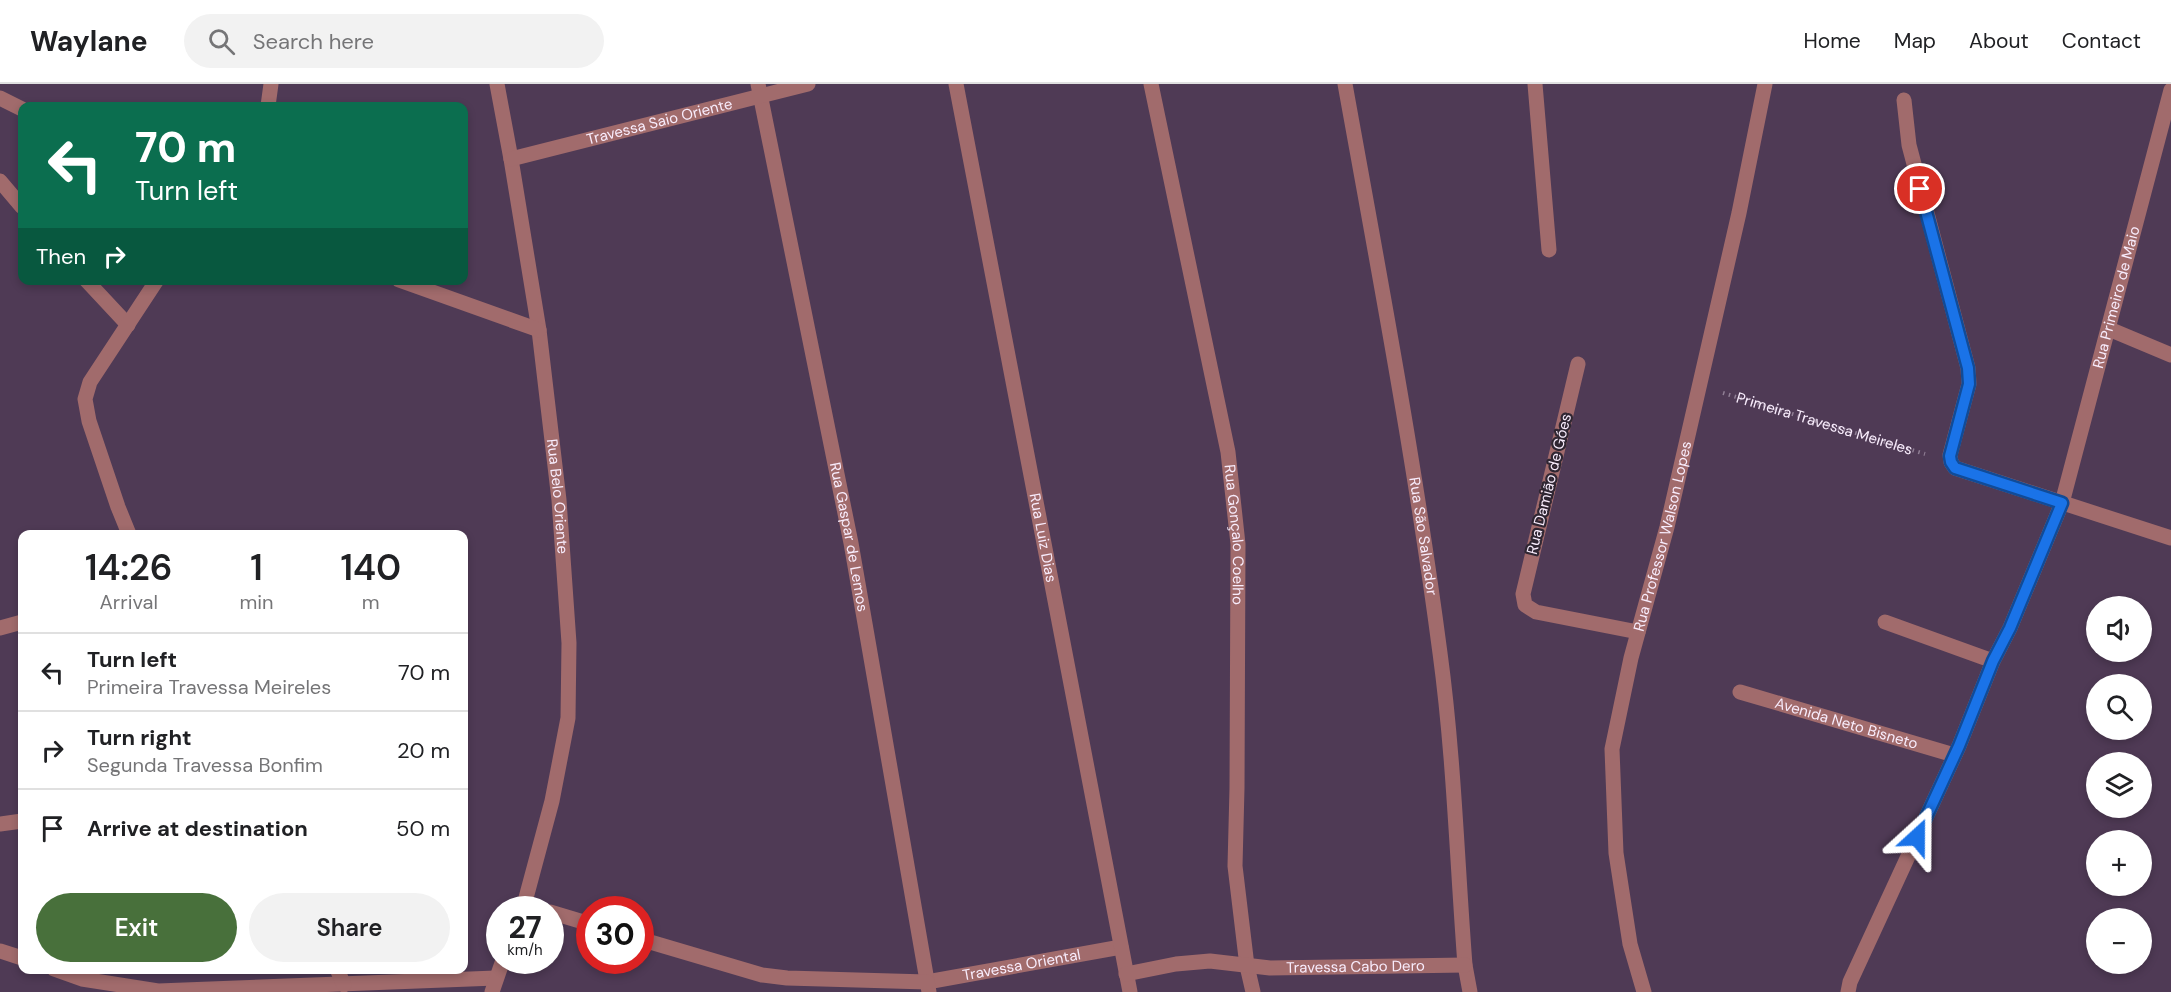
<!DOCTYPE html>
<html lang="en">
<head>
<meta charset="utf-8">
<style>
	:root { --surface:#fff; --page:#f2f2f2; --text:#202124; --muted:#757577; --line:#e0e0e0; --accent:#48703b }
	body { margin:0; font-family:"DM Sans",sans-serif; background:var(--page); color:var(--text); height:100vh; display:flex; flex-direction:column; font-size:22px; white-space:nowrap }
	* { box-sizing:border-box; margin:0 }
	p { font-size:20px; color:var(--muted) }
	.icon { flex:none; width:33px; height:33px; fill:none; stroke:currentColor; stroke-width:2; stroke-linecap:round; stroke-linejoin:round }
	.map { position:relative; flex:1; overflow:hidden }
	.side { position:absolute; left:18px; top:446px; width:450px; height:444px; display:flex; flex-direction:column; background:var(--surface); border-radius:12px; box-shadow:0 3px 9px #0003 }
	.side>* { flex:none }
	.top-card { position:absolute; left:18px; top:18px; width:450px; height:183px; border-radius:12px; box-shadow:0 3px 9px #0003; background:#0b6e4f; color:#fff; overflow:hidden }
	.controls { position:absolute; left:2086px; top:512px; display:grid; gap:12px }
	.controls a { display:grid; place-items:center; width:66px; height:66px; border-radius:50%; background:var(--surface); box-shadow:0 3px 9px #0003; font-size:30px }
	.speed { position:absolute; left:486px; top:812px; display:flex; gap:12px; font-size:30px; font-weight:700; text-align:center }
	.speed>* { display:grid; place-content:center; width:78px; height:78px; border-radius:50%; background:var(--surface); box-shadow:0 3px 9px #0003; line-height:1 }
	.speed small { font-size:15px; font-weight:400 }
	.speed .limit { border:9px solid #d22; background:#fff; color:#111 }
	.pin { position:absolute; display:grid; place-items:center; width:51px; height:51px; color:#fff; margin:-26px; border:3px solid #fff; border-radius:50%; box-shadow:0 2px 6px #0007 }
	.me { position:absolute; width:66px; margin:-33px; rotate:24deg; stroke-linejoin:round; filter:drop-shadow(0 0 4px #0008) }
	.turn { display:flex; align-items:center; gap:21px; height:126px; padding:0 18px; font-size:27px }
	.turn .icon { width:78px; height:78px; stroke-width:2.5 }
	.turn b { display:block; font-size:42px; line-height:51px }
	.then { display:flex; align-items:center; height:57px; padding:0 18px; background:#0003; gap:12px; font-size:22px }
	.eta { display:flex; justify-content:space-evenly; align-items:center; height:102px; text-align:center }
	.eta b { font-size:36px; font-weight:600; line-height:42px }
	.primary-button { display:flex; gap:12px; margin-top:auto; padding:12px 18px }
	.primary-button a { flex:1; height:69px; border-radius:36px; background:var(--accent); color:#fff; font-size:24px; font-weight:600; line-height:69px; text-align:center }
	.primary-button a+a { background:var(--page); color:var(--text) }
	ul { padding:0; list-style:none }
	li { display:flex; align-items:center; gap:18px; height:78px; padding:0 18px; border-top:2px solid var(--line) }
	li div { flex:1 }
	li b { display:block; font-size:22px }
	li em { font-style:normal }
	header { display:flex; align-items:center; gap:36px; box-sizing:border-box; height:84px; padding:0 30px; background:var(--surface); border-bottom:2px solid var(--line) }
	header strong { font-size:28px }
	nav { display:flex; gap:33px; margin-inline-start:auto; font-size:21px }
	.search { width:420px; height:54px; background:var(--page); display:flex; align-items:center; gap:15px; box-sizing:border-box; padding:0 21px; border-radius:33px; color:var(--muted); font-size:22px }
	.map>svg:first-child { display:block }
	.lines { fill:none; stroke-linecap:round; stroke-linejoin:round }
	.path { stroke:#907f95; stroke-width:4; stroke-dasharray:1.5 4.5; stroke-linecap:butt }
	.service { stroke:#a16b6c; stroke-width:15 }
	.minor { stroke:#a16b6c; stroke-width:15 }
	.route-casing { stroke:#114b97; stroke-width:15 }
	.route { stroke:#1a73e8; stroke-width:10 }
	.labels { text-anchor:middle; dominant-baseline:central; stroke-width:4.5; stroke-linejoin:round; paint-order:stroke }
	.street-label { font-size:15px; fill:#f8ecfc; stroke:#2f2632 }
</style>
</head>
<body>
<header>
<strong>Waylane</strong>
<div class="search"><svg class="icon" aria-label="search" viewBox="0 0 24 24"><circle cx="10" cy="10" r="6"/><path d="M15 15l6 6"/></svg>Search here</div>
<nav><a>Home</a><a>Map</a><a>About</a><a>Contact</a></nav>
</header>
<div class="map">
<svg width="2171" height="908" viewBox="0 0 2171 908">
	<rect width="100%" height="100%" fill="#4f3a55"/>
	<g class="lines">
		<path class="path" id="s1" d="M1723,309L1925,370"/>
		<path class="service" id="s2" d="M927,898L1121,863"/>
		<g class="minor">
			<path id="s3" d="M497,0L511,75L539,246L559,416L569,559L568,634L552,717L523,825"/>
			<path id="s4" d="M758,0L851,459L929,908"/>
			<path id="s5" d="M956,0L1130,908"/>
			<path id="s6" d="M1151,0L1228,368L1238,460L1237,704L1235,782L1247,882L1253,908"/>
			<path id="s7" d="M1345,0C1379,189 1415,378 1440,569C1454,672 1457,777 1465,881L1470,908"/>
			<path d="M1535,0L1549,166"/>
			<path d="M0,14L22,25"/>
			<path d="M1904,16L1909,61L1968,284L1969,300L1950,371L1951,378L1955,384L2171,454"/>
			<path d="M268,22L271,0"/>
			<path id="s8" d="M511,75L808,0"/>
			<path d="M0,97L22,123"/>
			<path d="M86,196L128,241"/>
			<path d="M399,196L539,246"/>
			<path d="M2109,245L2171,271"/>
			<path d="M1578,280L1523,510L1525,521L1536,528L1638,548"/>
			<path d="M129,450L118,423L89,337L85,315L90,298L157,196"/>
			<path d="M1885,538L1993,577"/>
			<path d="M0,544L22,538"/>
			<path id="s9" d="M1740,608L1954,671"/>
			<path d="M0,740L22,737"/>
			<path d="M525,820L540,825"/>
			<path d="M550,828L590,840"/>
			<path d="M640,855L762,891L787,894L927,898"/>
			<path d="M0,867L22,874"/>
			<path d="M54,885L82,895L158,907L496,894"/>
			<path d="M337,885L344,901"/>
			<path id="s10" d="M1126,890L1176,880L1210,877L1270,884L1465,881"/>
			<path d="M492,908L503,876"/>
			<path id="s11" d="M1644,908L1630,860L1616,769L1612,665L1631,574L1667,443L1739,129L1765,0"/>
			<path id="s12" d="M1848,908L1850,898L1959,662L1993,577L2010,544L2062,419L2171,6"/>
		</g>
	</g>
	<g class="lines">
		<defs>
			<path id="route" d="M1917,753L1959,662L1993,577L2010,544L2062,419L1955,384L1951,378L1950,372L1969,300L1968,284L1920,105"/>
		</defs>
		<use href="#route" class="route-casing"/>
		<use href="#route" class="route"/>
	</g>
	<g class="labels">
		<g class="street-label">
			<text stroke="none"><textPath href="#s8" startOffset="153">Travessa Saio Oriente</textPath></text>
			<text stroke="none"><textPath href="#s12" startOffset="747">Rua Primeiro de Maio</textPath></text>
			<text stroke="none"><textPath href="#s1" startOffset="106">Primeira Travessa Meireles</textPath></text>
			<text transform="translate(1549 400) rotate(-76)">Rua Damião de Góes</text>
			<text stroke="none"><textPath href="#s3" startOffset="417">Rua Belo Oriente</textPath></text>
			<text stroke="none"><textPath href="#s6" startOffset="459">Rua Gonçalo Coelho</textPath></text>
			<text stroke="none"><textPath href="#s7" startOffset="459">Rua São Salvador</textPath></text>
			<text stroke="none"><textPath href="#s4" startOffset="462">Rua Gaspar de Lemos</textPath></text>
			<text stroke="none"><textPath href="#s11" startOffset="465">Rua Professor Walson Lopes</textPath></text>
			<text stroke="none"><textPath href="#s5" startOffset="462">Rua Luiz Dias</textPath></text>
			<text stroke="none"><textPath href="#s9" startOffset="111">Avenida Neto Bisneto</textPath></text>
			<text stroke="none"><textPath href="#s2" startOffset="96">Travessa Oriental</textPath></text>
			<text stroke="none"><textPath href="#s10" startOffset="231">Travessa Cabo Dero</textPath></text>
		</g>
	</g>
</svg>
<div class="controls">
<a><svg class="icon" aria-label="sound" viewBox="0 0 24 24"><path d="M4 9h4l5-4v14l-5-4H4zM17 9q2 3 0 6"/></svg></a>
<a><svg class="icon" aria-label="search" viewBox="0 0 24 24"><circle cx="10" cy="10" r="6"/><path d="M15 15l6 6"/></svg></a>
<a><svg class="icon" aria-label="layers" viewBox="0 0 24 24"><path d="M12 4l9 5-9 5-9-5zM3 14l9 5 9-5"/></svg></a>
<a>+</a>
<a>−</a>
</div>
<div class="speed"><div>27<small>km/h</small></div><div class="limit">30</div></div>
<div class="pin" style="left:1920px;top:105px;background:#d93025"><svg class="icon" aria-label="arrive" viewBox="0 0 24 24"><path d="M6 21V4h12l-3 4 3 4H6"/></svg></div>
<svg class="me" style="left:1917px;top:753px" viewBox="-20 -20 40 40"><path d="M0-17L14 15 0 8-14 15z" fill="#1a73e8" stroke="#fff" stroke-width="4"/></svg>
<div class="top-card">
<div class="turn"><svg class="icon" aria-label="left" viewBox="0 0 24 24"><path d="M17 20v-9H6M10 6l-5 5 5 5"/></svg><div><b>70 m</b>Turn left</div></div>
<div class="then">Then<svg class="icon" aria-label="right" viewBox="0 0 24 24"><path d="M7 20v-9h11M14 6l5 5-5 5"/></svg></div>
</div>
<section class="side">
<div class="eta">
<div><b>14:26</b><p>Arrival</p></div>
<div><b>1</b><p>min</p></div>
<div><b>140</b><p>m</p></div>
</div>
<ul>
<li><svg class="icon" aria-label="left" viewBox="0 0 24 24"><path d="M17 20v-9H6M10 6l-5 5 5 5"/></svg><div><b>Turn left</b><p>Primeira Travessa Meireles</p></div><em>70 m</em></li>
<li><svg class="icon" aria-label="right" viewBox="0 0 24 24"><path d="M7 20v-9h11M14 6l5 5-5 5"/></svg><div><b>Turn right</b><p>Segunda Travessa Bonfim</p></div><em>20 m</em></li>
<li><svg class="icon" aria-label="arrive" viewBox="0 0 24 24"><path d="M6 21V4h12l-3 4 3 4H6"/></svg><div><b>Arrive at destination</b></div><em>50 m</em></li>
</ul>
<div class="primary-button"><a>Exit</a><a>Share</a></div>
</section>
</div>
</body>
</html>
